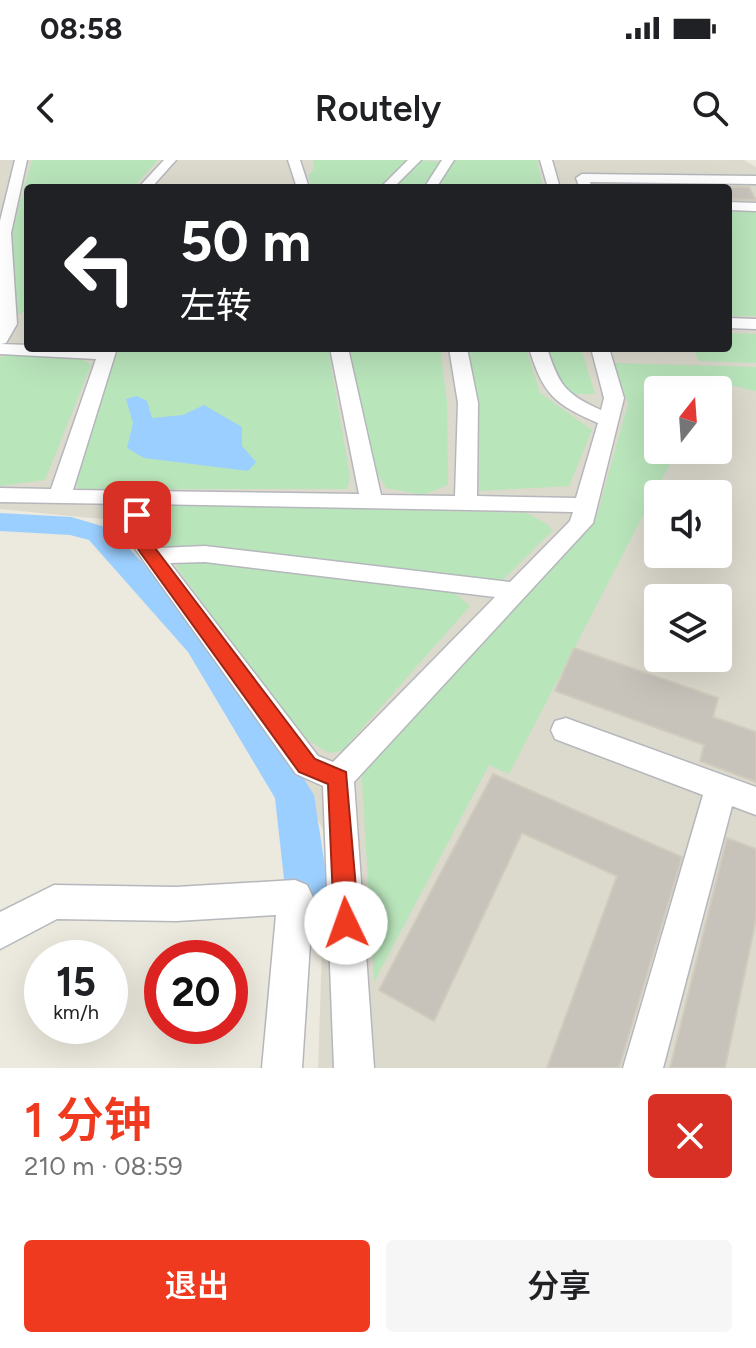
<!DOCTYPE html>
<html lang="zh">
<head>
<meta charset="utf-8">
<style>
	:root { --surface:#fff; --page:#f6f6f6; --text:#202124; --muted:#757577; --accent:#f03a20 }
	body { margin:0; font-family:Figtree,"Noto Sans SC",sans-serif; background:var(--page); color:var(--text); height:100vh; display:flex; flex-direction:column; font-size:30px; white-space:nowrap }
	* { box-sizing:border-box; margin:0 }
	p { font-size:26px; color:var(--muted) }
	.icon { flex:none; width:44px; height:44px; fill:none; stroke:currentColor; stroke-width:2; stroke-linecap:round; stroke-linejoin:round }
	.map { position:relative; height:908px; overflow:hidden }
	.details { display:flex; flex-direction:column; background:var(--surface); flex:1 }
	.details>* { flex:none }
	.guide { position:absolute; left:24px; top:24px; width:708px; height:168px; border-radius:8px; box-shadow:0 8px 32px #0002; background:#202124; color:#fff; overflow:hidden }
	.needle { width:52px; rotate:17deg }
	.tools { position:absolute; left:644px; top:216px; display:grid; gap:16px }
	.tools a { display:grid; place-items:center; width:88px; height:88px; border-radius:8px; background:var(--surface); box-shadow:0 8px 32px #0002; font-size:40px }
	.speed { position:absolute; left:24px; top:780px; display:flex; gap:16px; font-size:40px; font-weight:700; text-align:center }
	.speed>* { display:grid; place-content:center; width:104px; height:104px; border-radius:50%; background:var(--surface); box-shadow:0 8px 32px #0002; line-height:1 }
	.speed small { font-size:20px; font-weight:400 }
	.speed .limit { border:12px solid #d22; background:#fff; color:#111 }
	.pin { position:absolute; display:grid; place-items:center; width:68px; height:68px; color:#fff; margin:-34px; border-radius:16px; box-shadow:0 4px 12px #0006 }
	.me { position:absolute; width:88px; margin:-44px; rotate:357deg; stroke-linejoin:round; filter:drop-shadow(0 0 6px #0008) }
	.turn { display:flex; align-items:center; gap:28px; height:168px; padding:0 24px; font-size:36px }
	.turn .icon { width:104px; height:104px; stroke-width:2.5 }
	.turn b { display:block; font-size:56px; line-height:68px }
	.round { display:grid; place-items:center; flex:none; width:84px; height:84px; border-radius:8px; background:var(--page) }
	.headline { display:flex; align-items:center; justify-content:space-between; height:136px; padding:0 24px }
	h1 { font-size:48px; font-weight:600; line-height:60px; color:var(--accent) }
	.button { display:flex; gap:16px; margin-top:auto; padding:16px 24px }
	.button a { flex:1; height:92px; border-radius:8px; background:var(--accent); color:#fff; font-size:32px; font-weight:600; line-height:92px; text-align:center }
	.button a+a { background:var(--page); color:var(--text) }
	.status { display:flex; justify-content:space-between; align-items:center; height:56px; padding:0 40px; background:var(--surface); direction:ltr }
	.status svg { height:22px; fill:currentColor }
	header { display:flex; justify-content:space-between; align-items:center; height:104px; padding:0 24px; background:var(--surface); font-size:36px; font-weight:600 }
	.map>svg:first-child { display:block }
	.education { fill:#dcd9cd; fill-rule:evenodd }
	.green { fill:#b9e5bb }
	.water { fill:#9bcfff }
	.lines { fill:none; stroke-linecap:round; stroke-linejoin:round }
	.river { fill:#9bcfff; fill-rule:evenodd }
	.building { fill:#c7c3bb; stroke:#d0cbbd; stroke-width:2 }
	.minor-casing { stroke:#b5b7bc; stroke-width:3 }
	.minor { fill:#fff; fill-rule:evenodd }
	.route { fill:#f03a20; stroke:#9c2615; stroke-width:2 }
</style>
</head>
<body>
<div class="status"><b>08:58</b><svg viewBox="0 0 49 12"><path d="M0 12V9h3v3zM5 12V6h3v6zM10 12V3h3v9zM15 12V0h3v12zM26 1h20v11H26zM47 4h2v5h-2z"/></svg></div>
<header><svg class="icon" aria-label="back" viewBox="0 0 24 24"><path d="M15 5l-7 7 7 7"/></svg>Routely<svg class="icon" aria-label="search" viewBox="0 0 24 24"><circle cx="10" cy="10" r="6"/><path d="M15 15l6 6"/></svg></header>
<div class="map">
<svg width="756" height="908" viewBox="0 0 756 908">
	<rect width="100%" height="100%" fill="#ece9de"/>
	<path class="education" d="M0,0H744L756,7V908H318L326,676L286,595L112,360L0,349ZM28,28H728V188H28ZM658,230H718V290H658ZM658,334H718V394H658ZM658,438H718V498H658Z"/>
	<path class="green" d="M32,0H158L133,28H28V150L17,155L12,71Z
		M313,0H407L378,28H312L308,16L314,8Z
		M420,0L442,2L424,28H393Z
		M452,0H537L543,28H437Z
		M728,49L756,50V156H728Z
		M728,173L756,174V203L699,201L693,188H728Z
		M114,188H328L350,317L347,329H78L74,316Z
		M349,188H440L447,242L448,325L423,335L386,328L375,309Z
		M465,188H526L540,233L592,270L569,326L479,331L477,248Z
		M544,188H581L595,234H570L555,226Z
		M8,193L79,196L91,205L45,320L0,326V198Z
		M614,203L756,207V231L713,221L708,230H658V290H677L509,614L489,605L374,822L361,606L596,359L628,244Z
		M174,345L527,353L549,365L552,371L502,421L159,385L150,370L155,355Z
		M190,399L454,432L470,446L342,591L328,593L295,571L176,406Z"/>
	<path class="water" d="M137,236L147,241L152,258L183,255L204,245L242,267V286L256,302L248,311L144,298L127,288L133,263L126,239Z"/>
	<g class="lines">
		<path class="river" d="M0,353L71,357L109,368L212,474L314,635L331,746L329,767L323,782L307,789L291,782L285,767L287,746L275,638L188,492L89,380L70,375L0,371Z"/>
	</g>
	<path class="building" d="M728,27H749L756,40L728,39Z
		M574,488L718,538L713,557L756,572V622L700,601L704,585L555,531Z
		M493,614L682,697L619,908H547L617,716L522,673L434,861L379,830Z
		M727,678L756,689V759L725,908H670Z"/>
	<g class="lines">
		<defs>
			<path id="minor" d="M15,0H27L11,73L17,164L6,183L1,184L28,185V188H117L73,330L359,334L330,188H348L381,335L455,336L458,243L449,188H467L478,243L477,336L576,338L598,263C554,244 543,234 529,188H547C559,225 565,234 601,250L604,238L591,188H609L624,238L593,363L354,622L374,908H334L323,626L296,614L138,393L125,373L127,344L0,342V328L51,329L96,199L0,194V61ZM149,344L573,352L570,361L510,422L205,386L159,388L149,373ZM205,402L495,437L333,602L318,596L170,403Z
				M164,0H176L151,28H138Z
				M288,0H300L309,28H297Z
				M408,0H421L393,28H380Z
				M442,0H454L436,28H424Z
				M540,0H552L560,28H548Z
				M582,14L756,16V24L590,22L592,28H580L576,18Z
				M728,42L756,43V51L728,50Z
				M728,158L756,159V169L728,168Z
				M566,558L756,627V655L732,646L663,908H623L703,635L555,579L551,570L555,561Z
				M295,720L307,725L313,737L302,908H262L276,755L176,761L57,759L0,789V752L54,725L176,727Z"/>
		</defs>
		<use href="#minor" class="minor-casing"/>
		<use href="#minor" class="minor"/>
	</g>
	<path class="route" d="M137,350L145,355V373L152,384L315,599L346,612L359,763L355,772L346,776L337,772L334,763L328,624L299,612L140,392L128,373L129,355Z"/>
</svg>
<div class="tools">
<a><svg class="needle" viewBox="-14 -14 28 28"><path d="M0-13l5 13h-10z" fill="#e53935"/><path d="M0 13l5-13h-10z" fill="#757577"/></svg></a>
<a><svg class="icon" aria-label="sound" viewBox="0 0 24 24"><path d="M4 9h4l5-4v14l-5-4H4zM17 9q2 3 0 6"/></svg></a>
<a><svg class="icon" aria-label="layers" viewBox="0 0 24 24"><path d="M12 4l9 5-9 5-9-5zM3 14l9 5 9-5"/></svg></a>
</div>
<div class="speed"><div>15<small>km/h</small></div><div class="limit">20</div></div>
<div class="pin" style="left:137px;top:355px;background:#d93025"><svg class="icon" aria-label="arrive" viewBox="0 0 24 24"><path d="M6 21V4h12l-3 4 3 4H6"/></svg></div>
<svg class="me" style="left:346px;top:763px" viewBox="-20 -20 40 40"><circle r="19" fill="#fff"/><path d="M0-13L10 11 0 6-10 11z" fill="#f03a20"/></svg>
<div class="guide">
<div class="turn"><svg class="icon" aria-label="left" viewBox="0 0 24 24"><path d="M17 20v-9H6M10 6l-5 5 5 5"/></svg><div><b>50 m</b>左转</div></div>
</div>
</div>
<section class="details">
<div class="headline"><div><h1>1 分钟</h1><p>210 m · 08:59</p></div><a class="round" style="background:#d93025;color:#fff"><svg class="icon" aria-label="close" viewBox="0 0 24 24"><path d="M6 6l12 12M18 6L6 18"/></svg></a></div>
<div class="button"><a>退出</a><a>分享</a></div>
</section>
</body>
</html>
